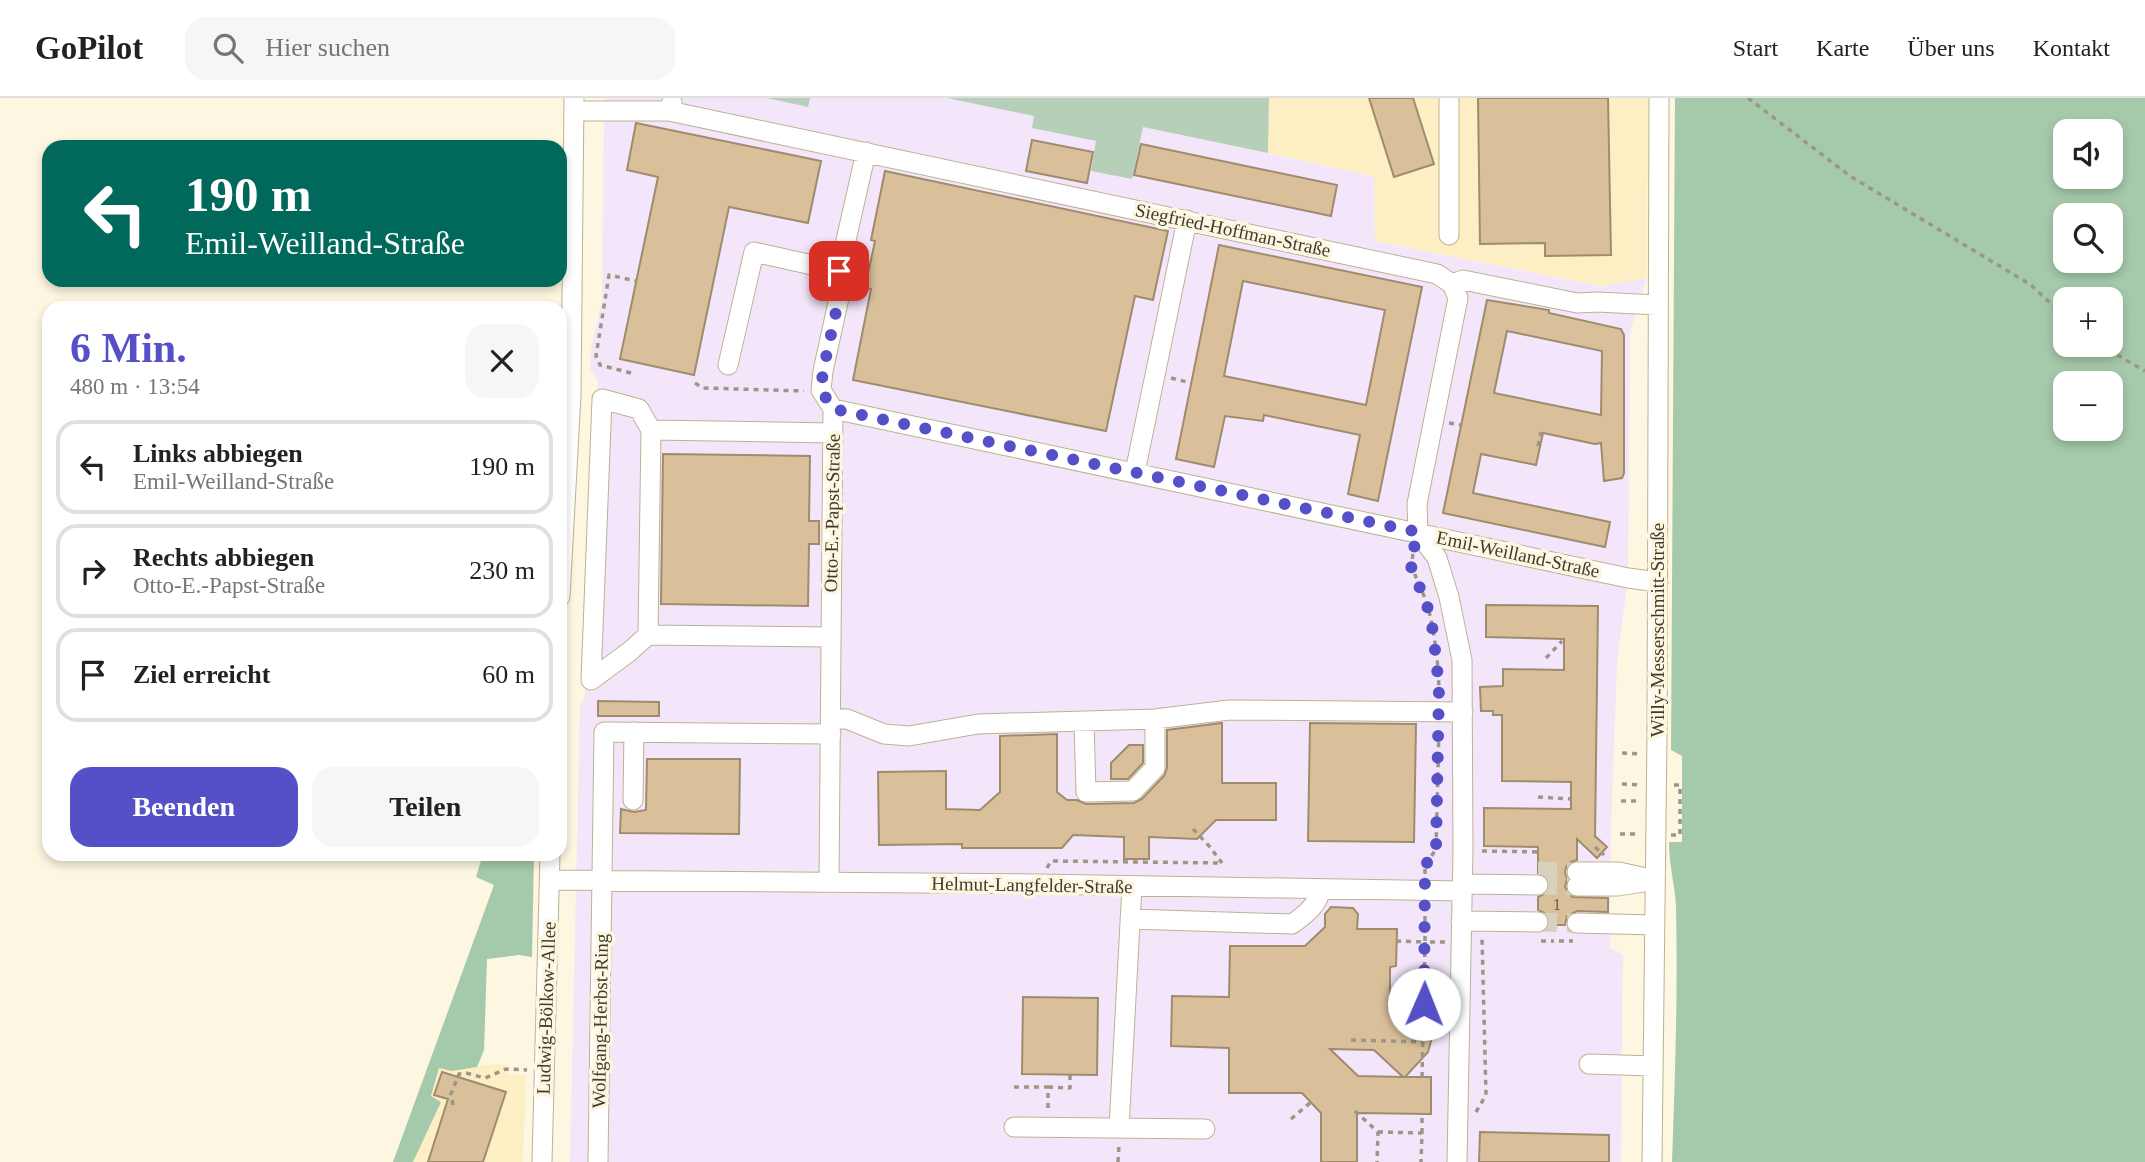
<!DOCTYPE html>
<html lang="de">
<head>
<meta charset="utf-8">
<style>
	:root { --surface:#fff; --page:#f6f6f6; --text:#222; --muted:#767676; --line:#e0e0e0; --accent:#5550c8 }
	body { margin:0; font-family:"Times New Roman",serif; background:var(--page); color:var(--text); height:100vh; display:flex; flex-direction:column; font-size:26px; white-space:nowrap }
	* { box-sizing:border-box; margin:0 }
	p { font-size:23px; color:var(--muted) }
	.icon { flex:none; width:38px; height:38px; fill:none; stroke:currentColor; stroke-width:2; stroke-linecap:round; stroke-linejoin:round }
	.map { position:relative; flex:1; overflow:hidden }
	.panel { position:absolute; left:42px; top:203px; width:525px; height:560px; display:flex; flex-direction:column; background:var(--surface); border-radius:21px; box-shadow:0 4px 10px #0003 }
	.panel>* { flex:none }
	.hud { position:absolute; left:42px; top:42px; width:525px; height:147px; border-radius:21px; box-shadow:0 4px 10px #0003; background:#00695c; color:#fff; overflow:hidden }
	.fabs { position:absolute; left:2053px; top:21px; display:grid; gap:14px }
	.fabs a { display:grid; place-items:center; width:70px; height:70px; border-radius:14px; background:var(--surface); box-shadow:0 4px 10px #0003; font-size:35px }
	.pin { position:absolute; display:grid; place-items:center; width:60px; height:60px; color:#fff; margin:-30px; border-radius:14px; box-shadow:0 4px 10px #0006 }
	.me { position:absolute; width:77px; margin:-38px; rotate:1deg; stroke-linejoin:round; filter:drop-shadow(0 0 5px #0008) }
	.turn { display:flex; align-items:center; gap:24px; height:147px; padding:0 28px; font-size:32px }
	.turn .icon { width:91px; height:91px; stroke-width:2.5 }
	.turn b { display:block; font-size:49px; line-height:60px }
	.round { display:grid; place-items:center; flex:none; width:74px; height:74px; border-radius:21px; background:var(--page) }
	.headline { display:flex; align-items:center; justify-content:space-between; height:119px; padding:0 28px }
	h1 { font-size:42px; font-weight:700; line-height:52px; color:var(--accent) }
	.primary-button { display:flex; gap:14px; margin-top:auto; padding:14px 28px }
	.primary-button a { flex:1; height:80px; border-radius:21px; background:var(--accent); color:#fff; font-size:28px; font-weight:700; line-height:80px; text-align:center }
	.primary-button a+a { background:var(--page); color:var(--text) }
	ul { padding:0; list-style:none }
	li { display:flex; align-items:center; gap:21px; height:94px; margin:0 14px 10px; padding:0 14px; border:4px solid var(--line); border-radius:21px }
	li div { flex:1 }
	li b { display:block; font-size:26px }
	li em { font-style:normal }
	header { display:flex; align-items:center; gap:42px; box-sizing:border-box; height:98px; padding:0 35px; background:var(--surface); border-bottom:2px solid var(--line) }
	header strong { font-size:33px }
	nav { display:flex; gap:38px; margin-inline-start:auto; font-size:24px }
	.search { width:490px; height:63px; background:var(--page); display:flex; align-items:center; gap:18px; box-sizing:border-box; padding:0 24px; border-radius:21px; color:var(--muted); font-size:26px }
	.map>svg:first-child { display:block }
	.industrial { fill:#f4e6fa }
	.built { fill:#fdeec4 }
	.green { fill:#b5cfb9 }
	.forest { fill:#a5c9ab; fill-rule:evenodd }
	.building { fill:#d9c09b; stroke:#9f8b6e; stroke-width:2; fill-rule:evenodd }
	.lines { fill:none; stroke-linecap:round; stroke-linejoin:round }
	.minor-tunnel { stroke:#d7d1bd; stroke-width:19; stroke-dasharray:19 10; stroke-linecap:butt }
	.minor-casing { stroke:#bdb290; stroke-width:21 }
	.path { stroke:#9c9785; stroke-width:3.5; stroke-dasharray:5 5; stroke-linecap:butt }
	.minor { stroke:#fff; stroke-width:19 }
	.route { stroke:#5550c8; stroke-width:12; stroke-dasharray:0 21.6 }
	.labels { text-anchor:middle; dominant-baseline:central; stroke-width:7; stroke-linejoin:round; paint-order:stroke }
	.number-label { font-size:16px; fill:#665c48 }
	.street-label { font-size:19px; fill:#403b2d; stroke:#fdf6e1 }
</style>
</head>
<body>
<header>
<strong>GoPilot</strong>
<div class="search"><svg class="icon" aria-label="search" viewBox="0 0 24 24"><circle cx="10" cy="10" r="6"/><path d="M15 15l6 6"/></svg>Hier suchen</div>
<nav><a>Start</a><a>Karte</a><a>Über uns</a><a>Kontakt</a></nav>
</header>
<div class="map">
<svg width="2145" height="1064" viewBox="0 0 2145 1064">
	<rect width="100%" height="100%" fill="#fdf6e1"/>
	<path class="industrial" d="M604,0H1149L1143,29L1374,78L1375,143L1601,188L1647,180L1630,234L1628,480L1617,565L1611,728L1610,850L1623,857L1621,1064H570L580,608L585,600L598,283L590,271L591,252L602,202Z"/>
	<path class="built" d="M1269,0H1648L1647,180L1601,188L1375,143L1374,78L1268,55Z
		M493,966L506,967V976L526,977L523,1064H413L441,1004L431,998L439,970L452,973Z"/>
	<path class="green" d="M767,0H810L808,9Z
		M947,0H1269L1268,55L1143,29L1132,81L1091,73L1096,43L1032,30L1034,18Z"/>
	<path class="forest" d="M1675,0H2145V1064H1672C1675,979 1678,894 1676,809C1675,787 1669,767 1669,744H1682V658L1671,652ZM2065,33H2110V79H2065ZM2065,117H2110V163H2065ZM2065,201H2110V247H2065ZM2065,285H2110V331H2065Z
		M483,756H534L532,859L519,857L487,861L484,952L477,969L452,973L439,970L431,998L441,1004L413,1064H393L494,787L476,779Z"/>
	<path class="building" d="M1369,0H1413L1434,66L1394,79Z
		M1478,0H1608L1611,157L1545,158V145L1480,146Z
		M636,25L821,63L808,125L729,109L694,277L620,261L658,79L627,72Z
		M1032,42L1093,54L1087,85L1026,73Z
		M1141,46L1337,87L1331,118L1134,77Z
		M885,73L1168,133L1153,202L1135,198L1106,333L853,282L871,191L865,190L875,143L871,142Z
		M1219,147L1422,189L1378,403L1348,396L1360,337L1264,317L1263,323L1225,318L1214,369L1176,361ZM1243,183L1385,212L1366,307L1224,278Z
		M1487,202L1549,212V215L1621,231L1624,237V375L1622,380L1604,383L1601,345L1595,346L1543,335L1536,367L1481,356L1473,395L1610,424L1605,449L1443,415ZM1507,233L1602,253L1601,317L1494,295Z
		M663,356L810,358L809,423H819V446H809L808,508L661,506Z
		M1486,507L1598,508L1595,738L1607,749L1597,760L1577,741V762L1570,764L1566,769L1565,775L1567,781L1565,789L1572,799L1608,800V814L1577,813L1567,818L1565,827H1550L1548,817L1538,812V799L1548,794L1550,786L1545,777L1538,775V749L1484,748V710L1571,711V684L1502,683V617H1493V613H1481L1480,589L1503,588V571L1564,572V541L1486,539Z
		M598,603L659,604V618H598Z
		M1222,625V685H1276V722H1216L1197,741L1149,739V761H1124V739L1073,737L1062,750H962V746L879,747L878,674L946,673V711L980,712L1000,694V638L1057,636V694L1067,702H1077L1086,706L1134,705L1142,701L1164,678L1167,670V632Z
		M1310,625L1416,626L1414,744L1308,743Z
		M1129,647H1143V665L1128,681H1111V665Z
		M647,661H740L739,736L620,735L621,711L634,714L646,712Z
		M1331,809L1353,810L1358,816L1357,831H1397L1396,868L1390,869V905L1410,908L1419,912L1431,927L1433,936L1428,954L1405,979H1431V1016L1357,1015V1064H1321V1015L1302,995H1229V950L1171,948L1172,898L1229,899L1230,848H1305L1325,829V816ZM1330,951L1374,952L1403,979L1358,978Z
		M1023,899L1098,900L1097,977L1022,976Z
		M442,974L506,994L483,1064H428L448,1001L434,997Z
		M1480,1034L1609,1037V1064H1479Z"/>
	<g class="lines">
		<path class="minor-tunnel" d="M1538,773L1577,774
			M1538,787L1577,788
			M1538,824L1577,825"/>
		<defs>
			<path id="minor" d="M672,4L669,13L1437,176L1452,186L1458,200L1417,406L1418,434L1437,460L1449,499L1462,562L1463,752L1457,1064
				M574,13H669
				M1449,137V0
				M1452,186L1463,182L1577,205L1598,204L1657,207
				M728,267L754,154L839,173
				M833,311L1628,480L1658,484
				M1135,374L1187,122
				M560,499L571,297L574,0
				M648,537L629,554L591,582L602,301L639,311L651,332
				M830,539L648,537L651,332L833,335
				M831,620L847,621L884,636L909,638L978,626L1155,621L1229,612L1463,614
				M1084,624L1086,694L1133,693L1155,670V621
				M633,702L634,634
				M1577,774H1619L1655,782
				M550,782L1036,786L1462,793
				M829,784L833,311L821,292L823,273L839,200V173L866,54
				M1462,786L1538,787
				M1577,788H1618L1643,784
				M1130,821L1292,826C1305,817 1318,807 1321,791
				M1461,823L1538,824
				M1577,825L1654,827
				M1589,966L1653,968
				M1014,1029L1205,1031
				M1119,1030L1132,788
				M542,1064L550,756
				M598,1064L604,634L831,636
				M1652,1064L1657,637L1659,0"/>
		</defs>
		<use href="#minor" class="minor-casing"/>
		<path class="path" d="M1748,0L1850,78L2031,187L2065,219
			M2100,247L2145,273
			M631,275L600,267L596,258L609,177L636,183
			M1171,280L1191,285
			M695,285L703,290L804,293
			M1449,325L1461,327
			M1538,348L1541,334
			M1413,456C1409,473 1423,491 1428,509C1435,537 1439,568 1439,598
			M1546,560L1562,543
			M1622,655L1641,656
			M1622,686L1640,687
			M1538,699L1571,701
			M1621,703H1640
			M1193,731L1210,749L1222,765
			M1620,736H1639
			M1671,737H1680V687H1673
			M1595,749L1604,757
			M1482,753L1540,754
			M1047,770L1051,763L1222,765
			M1425,776V768L1436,751L1439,630
			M1396,843L1425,844V808
			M1541,843H1554
			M1559,843H1573
			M1351,942L1423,944
			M1422,979L1425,844H1445
			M1014,989H1048V1013
			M1048,989L1070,990V976
			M453,1007L451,996L459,976L466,975L485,980L506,971L527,972
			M1355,1013L1378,1034L1377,1064
			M1476,1014L1486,997L1482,839
			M1291,1021L1311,1004
			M1378,1034L1422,1035L1421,1064
			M1422,1035V1016
			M1118,1064L1119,1046"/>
		<use href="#minor" class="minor"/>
	</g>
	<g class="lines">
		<path class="route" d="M839,173V200L823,273L821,292L833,311L1418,434L1410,466L1427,507L1433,533L1439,589L1436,751L1425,768L1424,906"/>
	</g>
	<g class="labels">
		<g class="number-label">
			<text x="1557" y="806">1</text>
		</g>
		<g class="street-label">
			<text transform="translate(1233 132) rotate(12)">Siegfried-Hoffman-Straße</text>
			<text transform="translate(832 415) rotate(-89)">Otto-E.-Papst-Straße</text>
			<text transform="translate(1518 456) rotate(12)">Emil-Weilland-Straße</text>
			<text transform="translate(1657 532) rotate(-90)">Willy-Messerschmitt-Straße</text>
			<text transform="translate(1032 787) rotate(1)">Helmut-Langfelder-Straße</text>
			<text transform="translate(546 910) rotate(-88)">Ludwig-Bölkow-Allee</text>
			<text transform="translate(600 923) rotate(-89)">Wolfgang-Herbst-Ring</text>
		</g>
	</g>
</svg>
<div class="fabs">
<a><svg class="icon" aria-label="sound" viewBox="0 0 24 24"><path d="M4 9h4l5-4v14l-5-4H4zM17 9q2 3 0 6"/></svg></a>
<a><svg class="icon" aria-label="search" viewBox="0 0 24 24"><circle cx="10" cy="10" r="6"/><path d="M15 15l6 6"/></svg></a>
<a>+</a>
<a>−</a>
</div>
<div class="pin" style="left:839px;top:173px;background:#d93025"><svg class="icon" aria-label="arrive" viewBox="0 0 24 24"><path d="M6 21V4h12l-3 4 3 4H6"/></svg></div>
<svg class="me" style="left:1424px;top:906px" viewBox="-20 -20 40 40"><circle r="19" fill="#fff"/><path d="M0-13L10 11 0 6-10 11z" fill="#5550c8"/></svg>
<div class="hud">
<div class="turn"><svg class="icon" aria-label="left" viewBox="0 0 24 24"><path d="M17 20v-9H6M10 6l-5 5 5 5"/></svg><div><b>190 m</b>Emil-Weilland-Straße</div></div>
</div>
<section class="panel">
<div class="headline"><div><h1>6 Min.</h1><p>480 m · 13:54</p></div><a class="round"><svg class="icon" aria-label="close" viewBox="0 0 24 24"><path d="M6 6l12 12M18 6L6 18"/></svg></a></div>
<ul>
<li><svg class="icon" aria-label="left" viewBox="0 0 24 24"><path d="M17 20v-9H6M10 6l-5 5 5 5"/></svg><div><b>Links abbiegen</b><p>Emil-Weilland-Straße</p></div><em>190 m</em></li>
<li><svg class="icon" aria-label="right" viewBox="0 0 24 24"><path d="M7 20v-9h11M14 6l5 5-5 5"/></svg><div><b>Rechts abbiegen</b><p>Otto-E.-Papst-Straße</p></div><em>230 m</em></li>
<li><svg class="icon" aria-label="arrive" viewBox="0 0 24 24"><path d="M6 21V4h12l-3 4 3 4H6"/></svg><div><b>Ziel erreicht</b></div><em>60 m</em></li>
</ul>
<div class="primary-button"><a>Beenden</a><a>Teilen</a></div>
</section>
</div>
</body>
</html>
